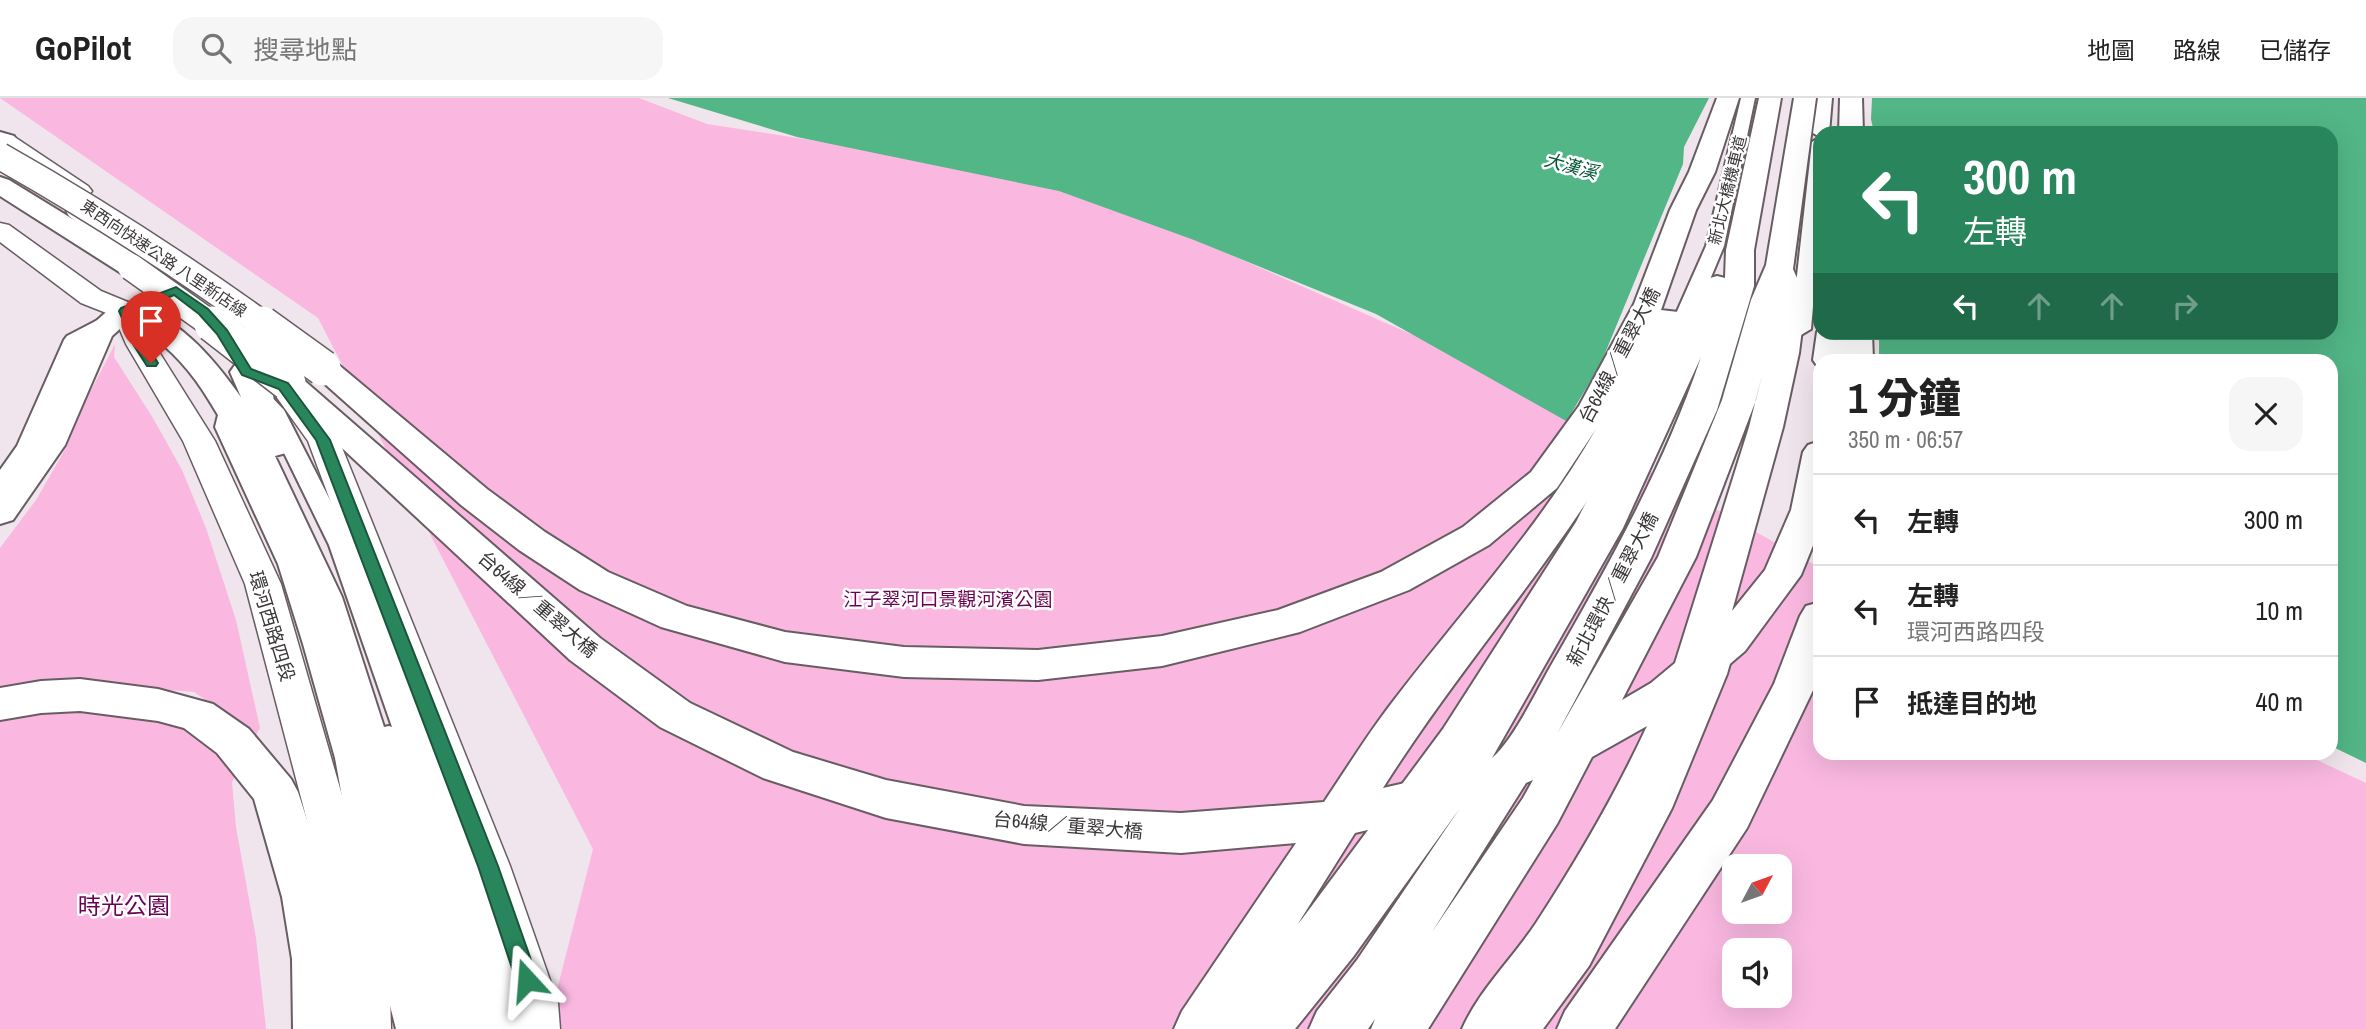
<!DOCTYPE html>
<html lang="zh-TW">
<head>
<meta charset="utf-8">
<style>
	:root { --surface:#fff; --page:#f6f6f6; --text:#222; --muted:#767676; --line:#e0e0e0 }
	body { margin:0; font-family:"Archivo Narrow","Noto Sans TC",sans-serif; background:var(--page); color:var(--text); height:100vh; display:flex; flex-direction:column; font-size:26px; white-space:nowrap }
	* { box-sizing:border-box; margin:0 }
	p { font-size:23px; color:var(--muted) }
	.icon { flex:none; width:38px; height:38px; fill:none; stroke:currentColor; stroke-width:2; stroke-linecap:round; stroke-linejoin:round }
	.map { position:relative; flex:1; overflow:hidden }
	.panel { position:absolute; left:1813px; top:256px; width:525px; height:406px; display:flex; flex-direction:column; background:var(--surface); border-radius:21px; box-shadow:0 7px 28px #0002 }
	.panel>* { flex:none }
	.hud { position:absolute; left:1813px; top:28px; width:525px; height:214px; border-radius:21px; box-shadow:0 7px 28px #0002; background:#29855c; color:#fff; overflow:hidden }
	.needle { width:46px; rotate:49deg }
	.tools { position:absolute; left:1722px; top:756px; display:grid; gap:14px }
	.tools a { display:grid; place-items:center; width:70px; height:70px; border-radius:14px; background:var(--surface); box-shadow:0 7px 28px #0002; font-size:35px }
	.pin { position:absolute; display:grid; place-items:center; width:60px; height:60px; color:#fff; margin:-72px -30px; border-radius:50% 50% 50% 0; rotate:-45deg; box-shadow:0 0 7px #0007 }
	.pin .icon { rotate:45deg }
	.me { position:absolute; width:77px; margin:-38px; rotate:341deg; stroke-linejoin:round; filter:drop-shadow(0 0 5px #0008) }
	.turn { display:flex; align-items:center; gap:24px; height:147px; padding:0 35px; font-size:32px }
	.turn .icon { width:91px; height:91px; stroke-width:2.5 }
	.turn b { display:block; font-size:49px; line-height:60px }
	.lanes { display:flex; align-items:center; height:66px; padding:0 35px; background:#0003; justify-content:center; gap:35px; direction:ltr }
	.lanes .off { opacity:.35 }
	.round { display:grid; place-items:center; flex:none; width:74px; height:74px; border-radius:21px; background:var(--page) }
	.head { display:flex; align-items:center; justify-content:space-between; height:119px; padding:0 35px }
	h1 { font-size:42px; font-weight:800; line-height:52px }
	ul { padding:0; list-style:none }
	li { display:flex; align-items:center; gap:21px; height:91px; padding:0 35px; border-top:2px solid var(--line) }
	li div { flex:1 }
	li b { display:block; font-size:26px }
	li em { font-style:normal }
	header { display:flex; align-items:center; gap:42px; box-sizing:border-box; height:98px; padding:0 35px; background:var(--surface); border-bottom:2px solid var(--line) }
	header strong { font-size:33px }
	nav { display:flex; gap:38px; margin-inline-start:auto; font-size:24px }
	.search { width:490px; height:63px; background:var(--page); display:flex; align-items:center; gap:18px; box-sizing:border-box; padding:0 24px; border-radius:21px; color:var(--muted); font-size:26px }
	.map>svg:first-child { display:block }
	.green { fill:#fab8e1; fill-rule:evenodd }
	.water { fill:#52b686; fill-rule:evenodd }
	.pier { fill:#f0e5ec }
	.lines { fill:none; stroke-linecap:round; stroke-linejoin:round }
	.street-casing { stroke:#675d63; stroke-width:4 }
	.secondary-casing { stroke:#675d63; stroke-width:3 }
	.primary-casing { stroke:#675d63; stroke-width:4 }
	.highway-casing { stroke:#675d63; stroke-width:4 }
	.street { fill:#fff; fill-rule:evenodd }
	.secondary { fill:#fff; fill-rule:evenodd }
	.primary { fill:#fff; fill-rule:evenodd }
	.highway { fill:#fff; fill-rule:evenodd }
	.highway-bridge-far1-casing { stroke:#675d63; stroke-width:29; stroke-linecap:butt }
	.highway-bridge-casing { stroke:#675d63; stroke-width:38; stroke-linecap:butt }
	.highway-bridge-far1 { stroke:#fff; stroke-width:26 }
	.highway-bridge { stroke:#fff; stroke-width:35 }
	.route { fill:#29855c; stroke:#1b563c; stroke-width:2 }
	.labels { text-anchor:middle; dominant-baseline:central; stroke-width:5; stroke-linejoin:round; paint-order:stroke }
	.far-street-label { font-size:16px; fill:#3a3638; stroke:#fff }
	.far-water-label { font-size:18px; font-style:italic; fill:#005435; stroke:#fff }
	.street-label { font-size:19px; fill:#3a3638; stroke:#fff }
	.park-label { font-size:19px; fill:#6a0452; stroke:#fff }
	.near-park-label { font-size:23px; fill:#6a0452; stroke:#fff }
</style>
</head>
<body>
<header>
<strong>GoPilot</strong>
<div class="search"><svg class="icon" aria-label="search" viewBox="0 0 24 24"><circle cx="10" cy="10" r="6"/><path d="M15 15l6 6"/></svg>搜尋地點</div>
<nav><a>地圖</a><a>路線</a><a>已儲存</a></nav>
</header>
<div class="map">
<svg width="2366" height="931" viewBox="0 0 2366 931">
	<rect width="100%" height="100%" fill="#f0e5ec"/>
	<path class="green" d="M0,0H639L707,26L1053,79L1443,250L1820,428V654L2302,655L2366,685V931H547L593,751L318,220ZM1734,768H1780V814H1734ZM1734,852H1780V898H1734Z
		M115,246L114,259L153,320L182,372L206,430L236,522L260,630L256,637L194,594L106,587L0,596V450L36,402L66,350L88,298Z
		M70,605L179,621L239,671L232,684L236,729L256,840L266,931H0V613Z"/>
	<path class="water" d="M668,0H2366V665L2331,648V262H1820V466L1376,216L1194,142L1059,93L797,39ZM1820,35H2331V234H1820Z"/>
	<path class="pier" d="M1709,0H1872L1871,21L1874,35H1820V234L1879,235V262H1820V470L1565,326L1601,265L1683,66L1684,49Z"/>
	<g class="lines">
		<defs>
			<path id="street" d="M1741,0H1755L1724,148L1658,306L1600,424L1463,647L1324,841L1247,931H1208L1213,920L1302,821L1443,631L1576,424L1636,306L1706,148Z
				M1818,0H1832L1829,35H1820V129L1811,231L1801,237L1791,231L1812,44L1820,39L1813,35Z
				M113,214L123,220L82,245L39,348L8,394L0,396V372L17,348L64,242L67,238Z
				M257,289L264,291L284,312L353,447L501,851L546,931H511L471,857L329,447L264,314L247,295L250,291Z
				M228,303L235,305L239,309L237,329L302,466L329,546L363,660L385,771L430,931H396L355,771L335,660L303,546L278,466L215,329L221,305Z
				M1722,539L1731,541L1735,548L1727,576L1672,710L1589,868L1543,931H1506L1511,920L1565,848L1644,707L1701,576L1713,541Z"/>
			<path id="secondary" d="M5,36L13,38L88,88L92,93L88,98H72L0,50V38Z
				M78,106L87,108L177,179L181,185L177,191L168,193L159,191L69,118L66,113L69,108Z
				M0,125L9,127L101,193L135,207L154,246L215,343L281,486L389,860L391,931H341L343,860L245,486L183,343L126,246L114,218L81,205L0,144Z
				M265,272L293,282L339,342L510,768L558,905L560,931H510V905L466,768L308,343L273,294L255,287L250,281L255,275Z"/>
			<path id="primary" d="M125,204L136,207L140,213L112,238L65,347L13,422L0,426V388L31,346L84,234L114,207Z
				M80,581L158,591L213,606L249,631L291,681L298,694L332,799L344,861L347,931H293L292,861L282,799L254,701L217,655L184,630L158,623L80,613L41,615L0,622V590L41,583Z"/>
			<path id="highway" d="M1717,0H1739L1715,74L1696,112L1661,212L1678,214L1682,220C1663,268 1642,315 1615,359C1545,475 1455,576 1383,690L1427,680L1459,638L1585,430L1645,311L1702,187L1707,181L1717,178L1725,180L1726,152L1759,0H1781L1754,152V188L1717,312L1651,460L1557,636L1658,459L1722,302L1751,202L1766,167L1794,0H1816L1793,171L1806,200L1799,255L1783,329L1732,513L1765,472L1791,412L1803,354L1808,347L1820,343V430L1801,477L1745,553L1710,583L1653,713L1571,859L1521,931H1462C1479,892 1512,861 1536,825C1577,762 1615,697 1647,628L1592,659L1557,726L1428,931H1371L1375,921L1368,931H1309L1317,913L1357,862L1460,710L1353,859L1295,931H1234L1240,917L1231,931H1174L1182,913L1296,745L1181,755L1024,746L886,720L763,680L660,629L570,562L272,285L277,278L288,275L299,278L600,540L690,605L793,654L886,682L1024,708L1181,715L1324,704C1347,670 1369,634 1394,602C1462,513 1540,429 1596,331L1557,390L1489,447L1409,492L1300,534L1162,568L1038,582L904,579L785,564L661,529L580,492L519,452L461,407L307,270L312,263L323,260L334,263L487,391L545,434L608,474L687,508L785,534L904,549L1038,552L1162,538L1278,512L1381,474L1463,429L1531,374L1579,308L1634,206L1670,112L1689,74ZM1701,259C1664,369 1607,470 1549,571C1535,596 1513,642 1492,660L1623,430ZM1762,277L1749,329L1675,565L1651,585L1622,602L1696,459L1756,302ZM1533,682L1523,700L1432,834L1526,685ZM1393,726L1317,827L1245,910L1355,735Z
				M1840,0H1862L1863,35H1839Z
				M0,34L14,38L17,43L14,48L0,49Z
				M0,79L9,82L141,163L145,169L141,175L131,178L121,175L0,98Z
				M125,204C177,217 211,257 241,299L230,274L235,267L246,264L257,267L273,295L275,317L291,348L286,355L275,358L342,499L384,629L389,628L405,633L411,645L487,865L522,931H417C374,801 355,666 315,535C290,456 254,374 210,304C194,277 172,251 146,234C134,226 118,225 110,213L114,207Z
				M1820,229V234H1872L1873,262H1820V269H1818L1813,262L1817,234Z
				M1820,504V575L1816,586L1747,730L1615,931H1557L1565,913L1713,702L1774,586L1800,518L1806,508Z"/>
		</defs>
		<use href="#street" class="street-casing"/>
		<use href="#secondary" class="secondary-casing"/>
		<use href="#primary" class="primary-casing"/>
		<use href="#highway" class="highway-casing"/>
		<use href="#street" class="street"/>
		<use href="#secondary" class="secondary"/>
		<use href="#primary" class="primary"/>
		<use href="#highway" class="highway"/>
		<defs>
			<path id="highway-bridge-far1" d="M0,58C92,110 179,166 265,228
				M131,169L214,228"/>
			<path id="highway-bridge" d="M212,226L288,285
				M262,226L323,270"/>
		</defs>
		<use href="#highway-bridge-far1" class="highway-bridge-far1-casing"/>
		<use href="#highway-bridge" class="highway-bridge-casing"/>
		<use href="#highway-bridge-far1" class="highway-bridge-far1"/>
		<use href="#highway-bridge" class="highway-bridge"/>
	</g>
	<path class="route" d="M176,189L208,211L227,232L251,271L288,285L330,342L498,768L538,882L534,889L527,892L519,889L516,882L478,768L316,342L279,291L242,277L217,236L199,216L174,197L132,215L146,246L158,265L156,268H147L133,246L119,213L121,210Z"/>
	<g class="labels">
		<g class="far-street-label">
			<text transform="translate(1727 92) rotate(-76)">新北大橋機車道</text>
			<text transform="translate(164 160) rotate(34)">東西向快速公路 八里新店線</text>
		</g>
		<g class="far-water-label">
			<text transform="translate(1571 68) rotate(15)">大漢溪</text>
		</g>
		<g class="street-label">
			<text transform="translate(1619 257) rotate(-62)">台64線／重翠大橋</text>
			<text transform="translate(1612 491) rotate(-62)">新北環快／重翠大橋</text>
			<text transform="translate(538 506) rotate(41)">台64線／重翠大橋</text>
			<text transform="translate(272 528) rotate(73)">環河西路四段</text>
			<text transform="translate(1068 727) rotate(5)">台64線／重翠大橋</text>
		</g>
		<g class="park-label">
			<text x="948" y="501">江子翠河口景觀河濱公園</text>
		</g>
		<g class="near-park-label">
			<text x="124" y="807">時光公園</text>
		</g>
	</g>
</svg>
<div class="tools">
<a><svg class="needle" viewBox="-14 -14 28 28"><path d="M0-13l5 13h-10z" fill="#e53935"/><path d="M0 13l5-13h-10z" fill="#767676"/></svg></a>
<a><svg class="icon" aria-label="sound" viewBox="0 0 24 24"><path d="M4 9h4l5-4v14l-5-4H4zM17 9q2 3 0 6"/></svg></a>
</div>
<div class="pin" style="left:151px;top:265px;background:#d93025"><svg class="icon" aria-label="arrive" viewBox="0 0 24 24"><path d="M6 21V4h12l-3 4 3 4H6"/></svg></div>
<svg class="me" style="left:527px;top:882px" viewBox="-20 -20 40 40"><path d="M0-17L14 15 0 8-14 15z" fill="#29855c" stroke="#fff" stroke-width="4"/></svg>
<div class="hud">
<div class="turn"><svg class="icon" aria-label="left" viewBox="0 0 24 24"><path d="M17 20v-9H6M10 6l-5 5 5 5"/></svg><div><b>300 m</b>左轉</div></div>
<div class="lanes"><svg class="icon" aria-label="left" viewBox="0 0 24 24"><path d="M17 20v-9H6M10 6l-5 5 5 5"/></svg><svg class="icon off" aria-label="ahead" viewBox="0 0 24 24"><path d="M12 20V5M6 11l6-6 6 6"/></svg><svg class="icon off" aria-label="ahead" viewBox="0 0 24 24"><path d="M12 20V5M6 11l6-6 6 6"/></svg><svg class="icon off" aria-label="right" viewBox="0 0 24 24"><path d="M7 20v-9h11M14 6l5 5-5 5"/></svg></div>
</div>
<section class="panel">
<div class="head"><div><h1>1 分鐘</h1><p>350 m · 06:57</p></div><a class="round"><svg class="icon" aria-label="close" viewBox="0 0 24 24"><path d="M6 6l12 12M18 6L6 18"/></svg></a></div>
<ul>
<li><svg class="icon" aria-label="left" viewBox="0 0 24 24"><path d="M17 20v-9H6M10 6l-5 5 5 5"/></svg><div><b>左轉</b></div><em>300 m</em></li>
<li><svg class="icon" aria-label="left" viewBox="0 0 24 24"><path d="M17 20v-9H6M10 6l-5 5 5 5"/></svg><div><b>左轉</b><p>環河西路四段</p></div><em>10 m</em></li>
<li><svg class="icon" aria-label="arrive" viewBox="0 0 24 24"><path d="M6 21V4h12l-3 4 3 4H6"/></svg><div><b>抵達目的地</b></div><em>40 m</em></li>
</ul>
</section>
</div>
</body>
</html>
